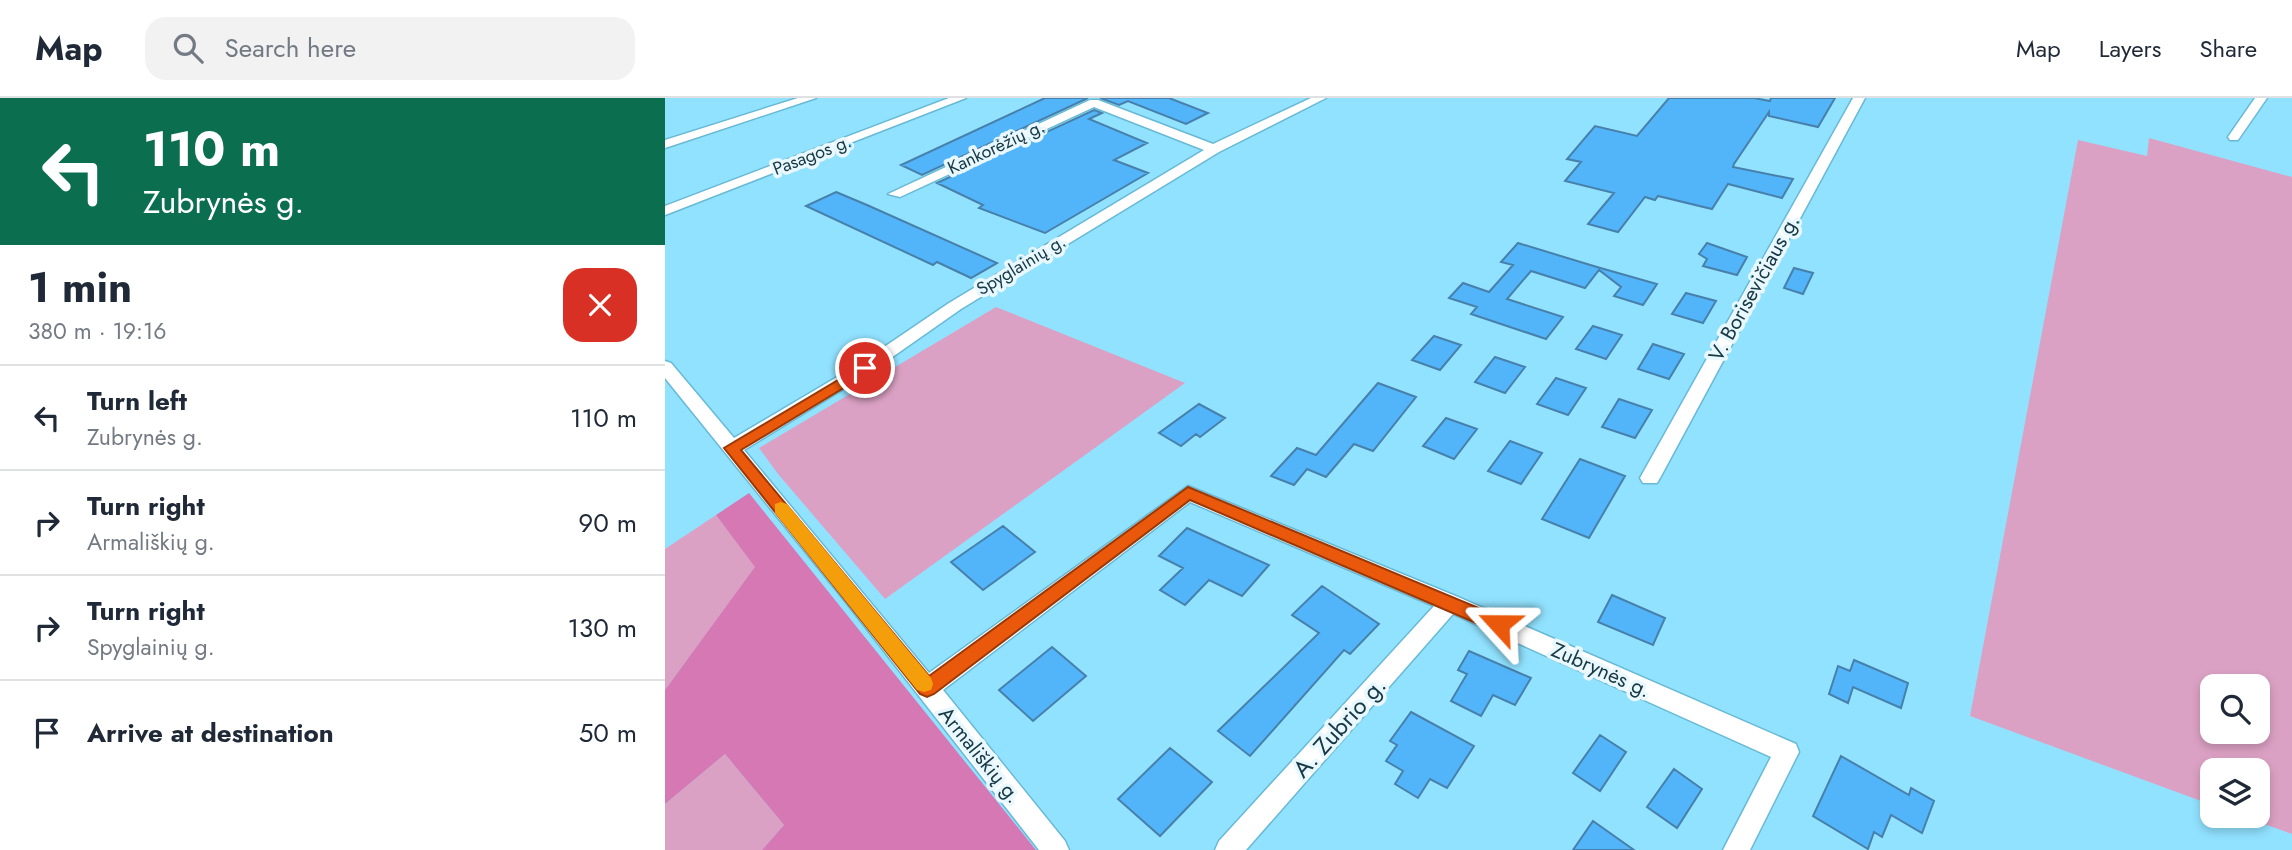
<!DOCTYPE html>
<html lang="en">
<head>
<meta charset="utf-8">
<style>
	:root { --surface:#fff; --page:#f2f2f3; --text:#1f2937; --muted:#747a83; --line:#e0e1e3 }
	body { margin:0; font-family:Jost,sans-serif; background:var(--page); color:var(--text); height:100vh; display:flex; flex-direction:column; font-size:26px; white-space:nowrap }
	* { box-sizing:border-box; margin:0 }
	p { font-size:23px; color:var(--muted) }
	.icon { flex:none; width:38px; height:38px; fill:none; stroke:currentColor; stroke-width:2; stroke-linecap:round; stroke-linejoin:round }
	.map { position:relative; flex:1; overflow:hidden }
	.side { display:flex; flex-direction:column; background:var(--surface); width:665px }
	.side>* { flex:none }
	.top-card { background:#0b6e4f; color:#fff; overflow:hidden }
	.controls { position:absolute; left:1535px; top:576px; display:grid; gap:14px }
	.controls a { display:grid; place-items:center; width:70px; height:70px; border-radius:14px; background:var(--surface); box-shadow:0 4px 10px #0003; font-size:35px }
	.pin { position:absolute; display:grid; place-items:center; width:60px; height:60px; color:#fff; margin:-30px; border:4px solid #fff; border-radius:50%; box-shadow:0 2px 7px #0007 }
	.me { position:absolute; width:77px; margin:-38px; rotate:294deg; stroke-linejoin:round; filter:drop-shadow(0 0 5px #0008) }
	.turn { display:flex; align-items:center; gap:24px; height:147px; padding:0 28px; font-size:32px }
	.turn .icon { width:91px; height:91px; stroke-width:2.5 }
	.turn b { display:block; font-size:49px; line-height:60px }
	.round { display:grid; place-items:center; flex:none; width:74px; height:74px; border-radius:21px; background:var(--page) }
	.summary { display:flex; align-items:center; justify-content:space-between; height:119px; padding:0 28px }
	h1 { font-size:42px; font-weight:700; line-height:52px }
	ul { padding:0; list-style:none }
	li { display:flex; align-items:center; gap:21px; height:105px; padding:0 28px; border-top:2px solid var(--line) }
	li div { flex:1 }
	li b { display:block; font-size:26px }
	li em { font-style:normal }
	header { display:flex; align-items:center; gap:42px; box-sizing:border-box; height:98px; padding:0 35px; background:var(--surface); border-bottom:2px solid var(--line) }
	header strong { font-size:33px }
	nav { display:flex; gap:38px; margin-inline-start:auto; font-size:24px }
	.search { width:490px; height:63px; background:var(--page); display:flex; align-items:center; gap:18px; box-sizing:border-box; padding:0 24px; border-radius:21px; color:var(--muted); font-size:26px }
	main { display:flex; flex:1; min-height:0 }
	.map>svg:first-child { display:block }
	.green { fill:#dba1c4; fill-rule:evenodd }
	.forest { fill:#d578b3 }
	.building { fill:#52b4f9; stroke:#4780ab; stroke-width:2 }
	.lines { fill:none; stroke-linecap:round; stroke-linejoin:round }
	.minor-casing { stroke:#68b9d5; stroke-width:3 }
	.minor { fill:#fff; fill-rule:evenodd }
	.route { fill:#ea580c; stroke:#983908; stroke-width:2 }
	.slow { fill:#f59e0b }
	.labels { text-anchor:middle; dominant-baseline:central; stroke-width:7; stroke-linejoin:round; paint-order:stroke }
	.far-street-label { font-size:18px; fill:#173945; stroke:#e9f8fe }
	.street-label { font-size:21px; fill:#173945; stroke:#e9f8fe }
	.near-street-label { font-size:24px; fill:#173945; stroke:#e9f8fe }
</style>
</head>
<body>
<header>
<strong>Map</strong>
<div class="search"><svg class="icon" aria-label="search" viewBox="0 0 24 24"><circle cx="10" cy="10" r="6"/><path d="M15 15l6 6"/></svg>Search here</div>
<nav><a>Map</a><a>Layers</a><a>Share</a></nav>
</header>
<main>
<section class="side">
<div class="top-card">
<div class="turn"><svg class="icon" aria-label="left" viewBox="0 0 24 24"><path d="M17 20v-9H6M10 6l-5 5 5 5"/></svg><div><b>110 m</b>Zubrynės g.</div></div>
</div>
<div class="summary"><div><h1>1 min</h1><p>380 m · 19:16</p></div><a class="round" style="background:#d93025;color:#fff"><svg class="icon" aria-label="close" viewBox="0 0 24 24"><path d="M6 6l12 12M18 6L6 18"/></svg></a></div>
<ul>
<li><svg class="icon" aria-label="left" viewBox="0 0 24 24"><path d="M17 20v-9H6M10 6l-5 5 5 5"/></svg><div><b>Turn left</b><p>Zubrynės g.</p></div><em>110 m</em></li>
<li><svg class="icon" aria-label="right" viewBox="0 0 24 24"><path d="M7 20v-9h11M14 6l5 5-5 5"/></svg><div><b>Turn right</b><p>Armališkių g.</p></div><em>90 m</em></li>
<li><svg class="icon" aria-label="right" viewBox="0 0 24 24"><path d="M7 20v-9h11M14 6l5 5-5 5"/></svg><div><b>Turn right</b><p>Spyglainių g.</p></div><em>130 m</em></li>
<li><svg class="icon" aria-label="arrive" viewBox="0 0 24 24"><path d="M6 21V4h12l-3 4 3 4H6"/></svg><div><b>Arrive at destination</b></div><em>50 m</em></li>
</ul>
</section>
<div class="map">
<svg width="1627" height="752" viewBox="0 0 1627 752">
	<rect width="100%" height="100%" fill="#91e2ff"/>
	<path class="green" d="M1484,40L1627,79V736L1576,718H1592V672H1547V707L1305,618L1413,42L1482,58ZM1592,588V634H1547V588Z
		M331,209L520,285L220,501L113,376L94,350Z
		M51,417L91,469L0,592V451Z
		M60,656L119,727L97,752H0V706Z"/>
	<path class="forest" d="M84,395L371,752H97L119,727L60,656L0,706V592L90,469L51,417Z"/>
	<path class="building" d="M380,0H423L257,77L236,67Z
		M435,0H504L543,15L521,26L463,3L454,7Z
		M1004,0H1089L1105,3L1106,0H1170L1153,29L1104,18V14L1069,66L1068,69L1128,81L1117,100L1063,86L1047,111L993,98L990,102L980,99L953,134L923,126L949,95L900,83L916,64L902,61L930,28L972,38Z
		M429,12L437,15L424,21L482,45L449,62L483,75L380,135L314,110L318,107L272,85Z
		M171,94L202,107L332,165L306,180L272,164L268,167L141,108Z
		M853,145L932,169L992,186L978,207L949,198L956,189L934,172L920,190L866,173L842,201L898,219L881,241L806,216L812,209L784,200L798,185L824,194L848,167L836,164Z
		M1042,145L1082,159L1072,177L1038,168L1042,161L1034,156Z
		M1129,170L1148,175L1138,196L1119,190Z
		M1021,195L1051,203L1038,225L1007,216Z
		M928,228L957,237L941,261L911,251Z
		M769,238L796,247L775,272L747,262Z
		M988,246L1019,256L1004,281L973,271Z
		M830,259L860,269L840,295L810,284Z
		M891,280L921,290L903,317L872,306Z
		M713,285L751,299L708,353L689,346L661,379L642,371L629,387L606,378L632,350L651,357Z
		M954,301L987,312L970,340L937,329Z
		M534,306L560,320L535,339L531,336L516,348L494,335Z
		M781,320L812,331L789,361L758,348Z
		M845,343L877,355L856,386L823,373Z
		M915,361L960,378L924,440L877,421Z
		M338,428L370,454L318,492L286,464Z
		M522,430L568,451L604,467L577,498L544,482L520,507L495,492L518,470L494,458Z
		M657,488L714,526L685,556L679,552L585,658L553,633L654,535L627,517Z
		M947,497L1000,520L988,547L933,524Z
		M387,549L421,578L368,623L334,592Z
		M804,553L866,580L850,607L828,597L816,618L786,603L802,576L793,572Z
		M1189,562L1243,585L1236,610L1188,589L1183,605L1164,596L1173,568L1185,573Z
		M746,614L809,648L782,690L765,681L753,700L730,686L738,673L721,663L732,647L725,643Z
		M935,637L961,654L935,693L908,675Z
		M505,650L547,684L495,738L453,701Z
		M1176,658L1244,697L1246,690L1269,703L1257,735L1226,717L1217,739L1209,734L1203,751L1148,718Z
		M1009,671L1037,691L1012,730L982,709Z
		M928,723L969,752H908Z"/>
	<g class="lines">
		<defs>
			<path id="minor" d="M133,0H151L0,50V42Z
				M284,0H301L0,117V108Z
				M646,0H661L554,54L296,211L206,274L79,352L264,575L523,388L793,499L1131,646L1134,654L1085,752H1058L1106,659L788,516L581,752H550L554,743L769,508L525,404L278,592L400,743L404,752H374L180,503L0,280V263L6,265L69,340L194,266L284,205L539,52L429,9L235,99L223,96L425,2H433L548,46Z
				M1188,0H1200L995,380L992,385H978L975,380Z
				M1590,0H1602L1573,42H1565L1563,39Z"/>
		</defs>
		<use href="#minor" class="minor-casing"/>
		<use href="#minor" class="minor"/>
	</g>
	<path class="route" d="M200,266L207,270L205,274L76,352L264,578L523,389L840,521L843,526L840,532H827L525,402L269,596L262,599L255,596L59,350Z"/>
	<path class="slow" d="M116,404L122,406L266,580L268,586L266,592L259,594L252,592L110,415V406Z"/>
	<g class="labels">
		<g class="far-street-label">
			<text transform="translate(331 49) rotate(-25)">Kankorėžių g.</text>
			<text transform="translate(147 57) rotate(-21)">Pasagos g.</text>
			<text transform="translate(356 167) rotate(-31)">Spyglainių g.</text>
		</g>
		<g class="street-label">
			<text transform="translate(1089 190) rotate(-61)">V. Borisevičiaus g.</text>
			<text transform="translate(936 572) rotate(24)">Zubrynės g.</text>
			<text transform="translate(315 657) rotate(51)">Armališkių g.</text>
		</g>
		<g class="near-street-label">
			<text transform="translate(674 629) rotate(-48)">A. Zubrio g.</text>
		</g>
	</g>
</svg>
<div class="controls">
<a><svg class="icon" aria-label="search" viewBox="0 0 24 24"><circle cx="10" cy="10" r="6"/><path d="M15 15l6 6"/></svg></a>
<a><svg class="icon" aria-label="layers" viewBox="0 0 24 24"><path d="M12 4l9 5-9 5-9-5zM3 14l9 5 9-5"/></svg></a>
</div>
<div class="pin" style="left:200px;top:270px;background:#d93025"><svg class="icon" aria-label="arrive" viewBox="0 0 24 24"><path d="M6 21V4h12l-3 4 3 4H6"/></svg></div>
<svg class="me" style="left:834px;top:526px" viewBox="-20 -20 40 40"><path d="M0-17L14 15 0 8-14 15z" fill="#ea580c" stroke="#fff" stroke-width="4"/></svg>
</div>
</main>
</body>
</html>
